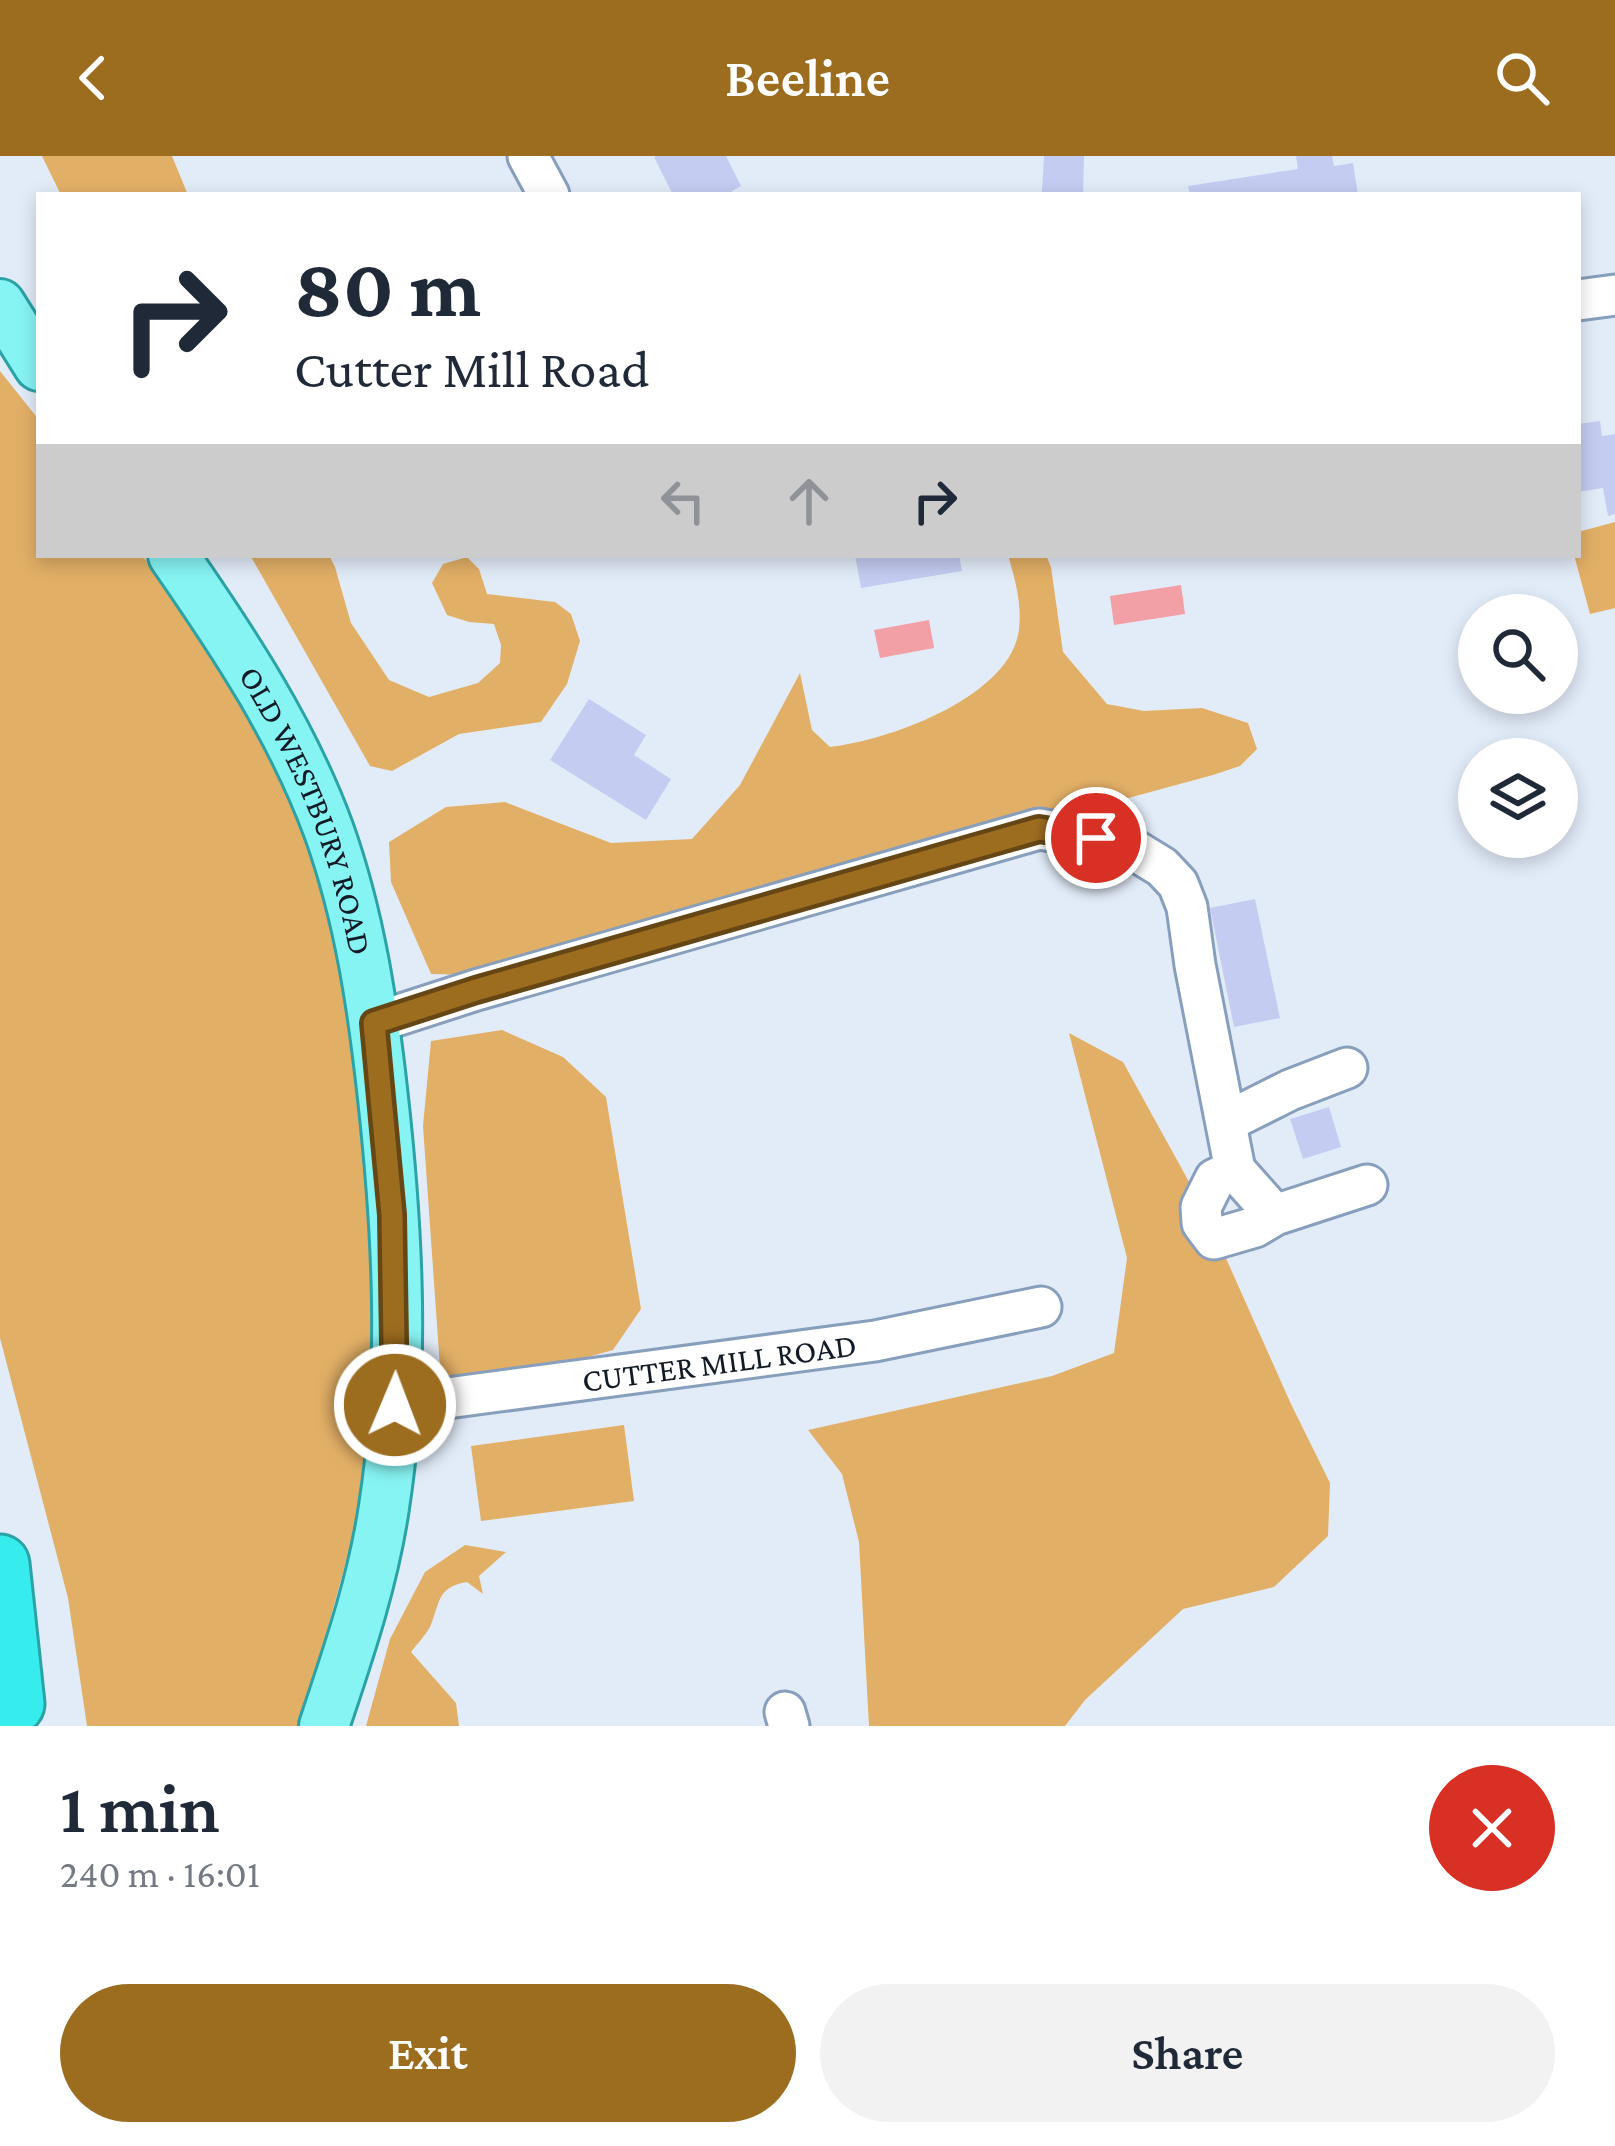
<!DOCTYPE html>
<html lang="en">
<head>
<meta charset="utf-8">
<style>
	:root { --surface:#fff; --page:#f2f2f3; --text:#1f2937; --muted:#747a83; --accent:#9c6c1f }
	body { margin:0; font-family:"Crimson Pro",serif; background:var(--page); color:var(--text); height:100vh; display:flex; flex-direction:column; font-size:45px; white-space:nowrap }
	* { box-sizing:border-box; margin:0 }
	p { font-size:39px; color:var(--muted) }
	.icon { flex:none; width:66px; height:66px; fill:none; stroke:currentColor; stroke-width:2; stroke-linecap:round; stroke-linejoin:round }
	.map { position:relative; height:1570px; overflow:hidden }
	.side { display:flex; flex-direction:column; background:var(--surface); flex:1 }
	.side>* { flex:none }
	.banner { position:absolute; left:36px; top:36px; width:1545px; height:366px; border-radius:0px; box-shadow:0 6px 18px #0003; background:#fff; color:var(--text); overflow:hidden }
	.tools { position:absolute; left:1458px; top:438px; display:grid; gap:24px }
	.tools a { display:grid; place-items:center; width:120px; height:120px; border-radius:50%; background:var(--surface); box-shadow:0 6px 18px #0003; font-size:60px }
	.pin { position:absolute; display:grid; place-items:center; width:102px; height:102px; color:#fff; margin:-51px; border:6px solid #fff; border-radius:50%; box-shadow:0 3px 12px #0007 }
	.me { position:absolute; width:132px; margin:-66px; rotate:1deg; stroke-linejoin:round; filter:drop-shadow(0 0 9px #0008) }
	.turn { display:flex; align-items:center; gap:42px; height:252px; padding:0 60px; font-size:54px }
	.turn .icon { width:156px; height:156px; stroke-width:2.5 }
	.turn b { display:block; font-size:84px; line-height:102px }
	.lanes { display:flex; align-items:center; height:114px; padding:0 60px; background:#0003; justify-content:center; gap:60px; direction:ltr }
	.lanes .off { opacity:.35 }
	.round { display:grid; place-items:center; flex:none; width:126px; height:126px; border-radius:63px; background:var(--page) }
	.headline { display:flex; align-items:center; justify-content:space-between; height:204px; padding:0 60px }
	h1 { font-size:72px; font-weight:600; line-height:90px }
	.action { display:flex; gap:24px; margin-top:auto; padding:24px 60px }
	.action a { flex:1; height:138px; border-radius:72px; background:var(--accent); color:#fff; font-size:48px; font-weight:600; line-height:138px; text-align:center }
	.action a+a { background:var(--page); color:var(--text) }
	header { display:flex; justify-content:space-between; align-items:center; height:156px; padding:0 60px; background:var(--accent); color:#fff; font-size:54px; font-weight:600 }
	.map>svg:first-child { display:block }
	.green { fill:#e2af66 }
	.water { fill:#f39fa6 }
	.building { fill:#c4ccf1 }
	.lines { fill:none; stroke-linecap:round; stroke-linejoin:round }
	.minor-casing { stroke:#879fbd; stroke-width:45 }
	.major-casing { stroke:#2aa2a6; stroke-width:54 }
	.highway-casing { stroke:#2aa2a6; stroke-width:63 }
	.minor { stroke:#fff; stroke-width:39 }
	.major { stroke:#87f4f4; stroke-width:48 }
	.highway { stroke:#37ecec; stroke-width:57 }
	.route-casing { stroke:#654614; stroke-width:30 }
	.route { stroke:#9c6c1f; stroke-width:21 }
	.labels { text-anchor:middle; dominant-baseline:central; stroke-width:9; stroke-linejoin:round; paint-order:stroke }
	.street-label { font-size:33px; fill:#111a25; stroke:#fff }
</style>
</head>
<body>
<header><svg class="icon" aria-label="back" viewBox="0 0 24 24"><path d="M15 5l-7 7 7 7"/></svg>Beeline<svg class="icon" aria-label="search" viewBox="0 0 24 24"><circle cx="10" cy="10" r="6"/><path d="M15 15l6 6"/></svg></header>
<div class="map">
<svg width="1615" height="1570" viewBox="0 0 1615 1570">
	<rect width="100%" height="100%" fill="#e2ecf9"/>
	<path class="green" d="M42,0H172L188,39H61Z
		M0,215L39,264V399H142L249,545L340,758L369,978L376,1296L301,1570H87L68,1442L0,1182Z
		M1615,366V452L1590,458L1574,399H1578V376Z
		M250,399H329L335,411L351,467L389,524L429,541L478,527L500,507L501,489L494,468L469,466L447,459L432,427L443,408L467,401L479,413L487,438L555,446L571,458L580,485L567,528L541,566L459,578L392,615L370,610Z
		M1008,399H1046L1051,411L1063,496L1107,548L1144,555L1202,552L1248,567L1257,593L1240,610L1213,619L476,819L431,818L391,726L389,686L446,651L505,646L611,687L692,683L740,629L800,517L812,574L830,591C887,585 1012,541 1019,473C1022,448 1015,423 1008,399Z
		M502,874L563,901L606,941L641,1153L613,1194L488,1229L441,1226L423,970L431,885Z
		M1069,877L1123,906L1204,1053L1291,1248L1330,1327L1328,1380L1274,1431L1183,1453L1085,1544L1065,1570H869L859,1386L842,1318L808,1274L1052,1220L1114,1197L1127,1102Z
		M624,1269L634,1345L481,1365L471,1290Z
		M465,1389L506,1396L479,1420L483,1438L467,1426C436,1431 440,1448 430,1471C425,1480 417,1488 411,1496L456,1547L459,1570H366L390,1483L425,1416Z"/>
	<path class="water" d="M1181,429L1185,458L1114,469L1110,440Z
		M929,464L934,492L880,502L874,474Z"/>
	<path class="building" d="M657,0H726L741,30L732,35L734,39H673L654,1Z
		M1044,0H1084L1083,39L1042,36Z
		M1296,0H1332L1334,10L1353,7L1358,39H1190L1188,30L1298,13Z
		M1600,265L1602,280L1615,278V358L1608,360L1603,332L1578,336V268Z
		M855,399H959L962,415L861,432Z
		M589,543L646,579L634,599L671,623L646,664L550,604Z
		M1255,743L1280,862L1234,871L1210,752Z
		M1329,951L1341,991L1303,1003L1290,963Z"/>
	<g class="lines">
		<defs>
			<g id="minor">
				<path d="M528,0L549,39"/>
				<path d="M1578,144L1615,139"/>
				<path d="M374,867L476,834L1039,673L1096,682L1131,692L1162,711L1178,728L1187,751L1195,809L1235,1014"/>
				<path d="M1228,965L1290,934L1347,912"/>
				<path d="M1275,1059L1255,1071L1214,1083L1202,1067L1201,1051L1215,1023L1235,1014L1275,1059L1367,1029"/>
				<path id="s1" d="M395,1249L875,1185L1041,1151"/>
				<path d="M785,1556L789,1570"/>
			</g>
			<g id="major">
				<path d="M0,148L39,210"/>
				<path id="s2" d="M173,399C234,487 292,574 329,675C360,762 373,851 383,942C398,1077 405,1216 384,1351C373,1426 348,1498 324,1570"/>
			</g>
			<path id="highway" d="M0,1408L15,1548"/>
		</defs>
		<use href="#minor" class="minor-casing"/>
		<use href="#major" class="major-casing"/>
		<use href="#highway" class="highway-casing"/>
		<use href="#minor" class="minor"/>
		<use href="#major" class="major"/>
		<use href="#highway" class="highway"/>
	</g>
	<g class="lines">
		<defs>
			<path id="route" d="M395,1249L392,1059L374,867L476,834L1039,673L1096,682"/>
		</defs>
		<use href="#route" class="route-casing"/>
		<use href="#route" class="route"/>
	</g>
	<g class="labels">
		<g class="street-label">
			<text stroke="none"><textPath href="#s2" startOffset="291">OLD WESTBURY ROAD</textPath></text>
			<text stroke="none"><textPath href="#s1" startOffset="327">CUTTER MILL ROAD</textPath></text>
		</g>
	</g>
</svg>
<div class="tools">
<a><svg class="icon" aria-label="search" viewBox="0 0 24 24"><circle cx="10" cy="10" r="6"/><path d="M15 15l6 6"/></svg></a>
<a><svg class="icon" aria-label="layers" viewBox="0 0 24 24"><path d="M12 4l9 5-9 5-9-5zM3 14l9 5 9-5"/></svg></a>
</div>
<div class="pin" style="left:1096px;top:682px;background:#d93025"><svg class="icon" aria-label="arrive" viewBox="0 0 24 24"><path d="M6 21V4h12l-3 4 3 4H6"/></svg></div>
<svg class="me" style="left:395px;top:1249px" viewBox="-20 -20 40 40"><circle r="17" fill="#9c6c1f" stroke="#fff" stroke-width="3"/><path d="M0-11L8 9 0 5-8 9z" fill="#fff"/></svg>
<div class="banner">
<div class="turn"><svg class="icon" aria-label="right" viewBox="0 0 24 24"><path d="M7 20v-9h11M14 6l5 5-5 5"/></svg><div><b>80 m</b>Cutter Mill Road</div></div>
<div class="lanes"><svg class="icon off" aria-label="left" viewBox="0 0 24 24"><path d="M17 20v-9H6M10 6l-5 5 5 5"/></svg><svg class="icon off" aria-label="ahead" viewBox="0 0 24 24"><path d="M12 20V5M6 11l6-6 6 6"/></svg><svg class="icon" aria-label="right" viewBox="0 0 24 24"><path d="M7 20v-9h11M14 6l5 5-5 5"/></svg></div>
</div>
</div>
<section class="side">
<div class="headline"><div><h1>1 min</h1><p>240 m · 16:01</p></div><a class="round" style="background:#d93025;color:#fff"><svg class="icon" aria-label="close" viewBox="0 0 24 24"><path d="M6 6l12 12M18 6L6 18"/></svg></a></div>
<div class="action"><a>Exit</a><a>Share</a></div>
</section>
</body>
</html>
